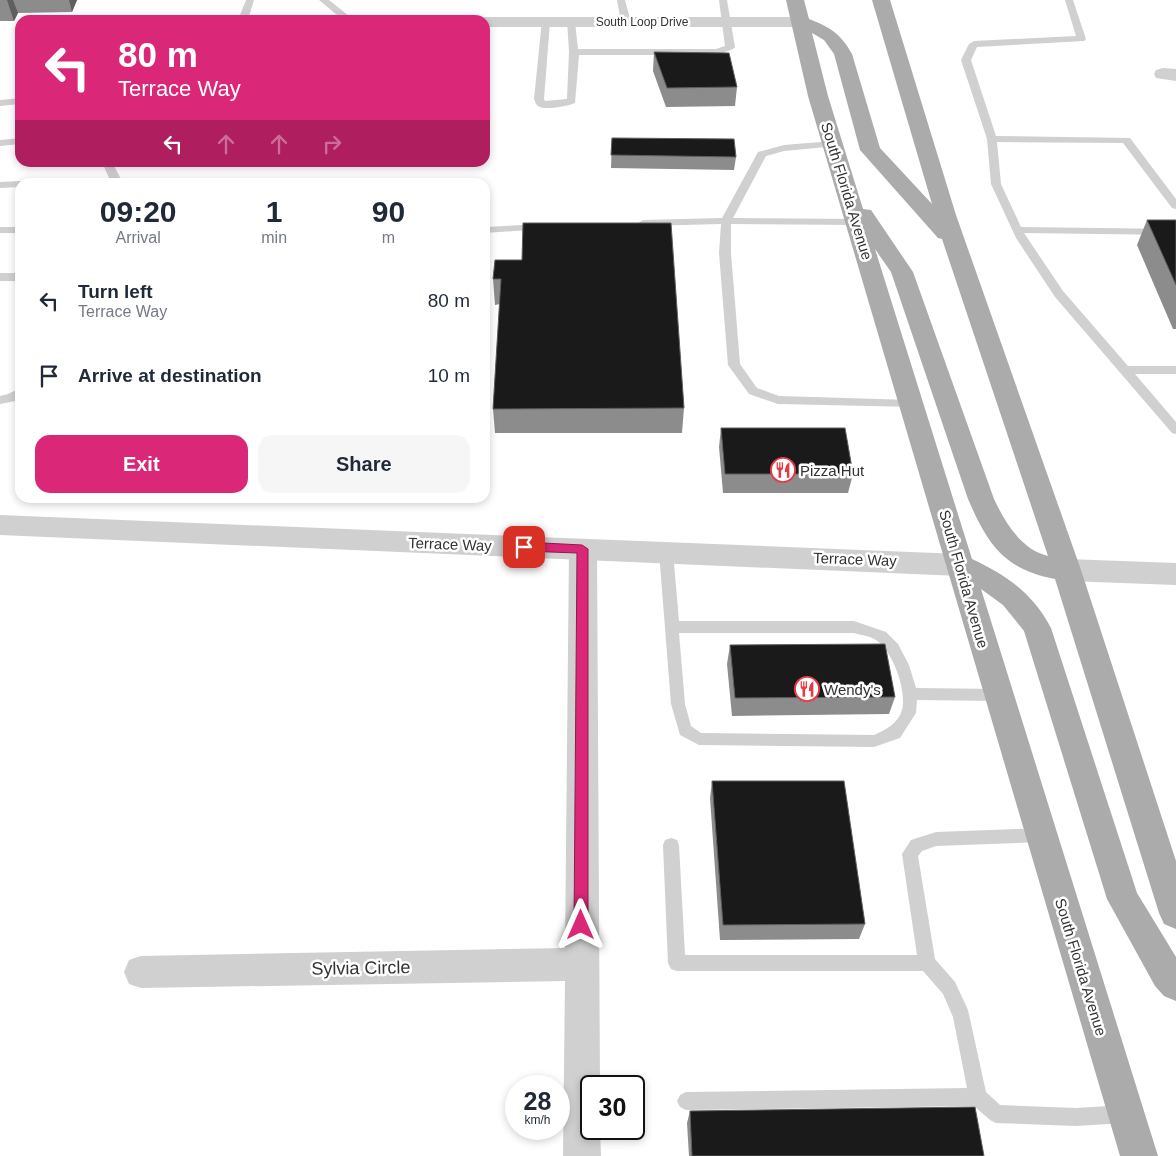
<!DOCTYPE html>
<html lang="en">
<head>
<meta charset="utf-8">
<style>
	:root { --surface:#fff; --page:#f6f6f7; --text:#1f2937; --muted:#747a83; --accent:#db2777 }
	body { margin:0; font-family:Helvetica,sans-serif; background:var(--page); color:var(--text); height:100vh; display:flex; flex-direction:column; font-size:19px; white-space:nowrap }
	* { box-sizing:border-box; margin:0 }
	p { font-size:16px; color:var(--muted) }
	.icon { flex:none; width:28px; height:28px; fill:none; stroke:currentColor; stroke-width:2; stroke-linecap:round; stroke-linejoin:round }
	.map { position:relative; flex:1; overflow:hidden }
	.drawer { position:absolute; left:15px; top:178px; width:475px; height:325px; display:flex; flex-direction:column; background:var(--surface); border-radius:15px; box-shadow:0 2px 8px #0003 }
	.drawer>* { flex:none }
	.guide { position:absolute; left:15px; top:15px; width:475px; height:152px; border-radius:15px; box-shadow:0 2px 8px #0003; background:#db2777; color:#fff; overflow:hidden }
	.speed { position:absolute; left:505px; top:1075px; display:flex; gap:10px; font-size:25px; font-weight:700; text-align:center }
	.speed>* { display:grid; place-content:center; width:65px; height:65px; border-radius:50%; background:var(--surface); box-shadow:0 2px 8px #0003; line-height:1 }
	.speed small { font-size:12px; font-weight:400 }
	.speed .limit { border:2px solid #111; border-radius:8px; background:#fff; color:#111 }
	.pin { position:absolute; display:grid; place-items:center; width:42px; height:42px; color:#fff; margin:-21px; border-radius:10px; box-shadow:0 2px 8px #0006 }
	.me { position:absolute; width:55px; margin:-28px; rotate:0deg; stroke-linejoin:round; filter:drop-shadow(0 0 4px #0008) }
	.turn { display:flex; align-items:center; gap:18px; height:105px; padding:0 20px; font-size:22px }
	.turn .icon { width:65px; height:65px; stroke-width:2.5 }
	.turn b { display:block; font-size:35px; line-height:42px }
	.lanes { display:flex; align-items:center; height:48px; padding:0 20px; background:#0003; justify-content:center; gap:25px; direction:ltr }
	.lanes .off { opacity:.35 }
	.eta { display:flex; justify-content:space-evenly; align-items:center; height:85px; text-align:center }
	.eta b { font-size:30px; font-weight:600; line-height:35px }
	.cta { display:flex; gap:10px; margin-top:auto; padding:10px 20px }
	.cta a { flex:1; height:58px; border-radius:15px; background:var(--accent); color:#fff; font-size:20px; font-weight:600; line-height:58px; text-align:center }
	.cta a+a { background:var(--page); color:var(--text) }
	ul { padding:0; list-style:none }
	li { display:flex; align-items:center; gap:15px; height:75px; padding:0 20px }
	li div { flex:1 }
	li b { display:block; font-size:19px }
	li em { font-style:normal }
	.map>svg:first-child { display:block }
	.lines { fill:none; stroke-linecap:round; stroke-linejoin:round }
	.service { fill:#d0d0d0; fill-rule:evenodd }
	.minor { fill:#d0d0d0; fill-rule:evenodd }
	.tertiary { fill:#d0d0d0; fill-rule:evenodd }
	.primary { fill:#ababab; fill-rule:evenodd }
	.wall { fill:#8c8c8c }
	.shaded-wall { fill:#5f5f5f }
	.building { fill:#1a1a1a; stroke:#5f5f5f }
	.route { fill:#db2777; stroke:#8e194d }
	.labels { text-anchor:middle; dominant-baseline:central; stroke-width:5; stroke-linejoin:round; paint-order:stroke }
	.far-street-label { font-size:12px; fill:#333; stroke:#fff }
	.street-label { font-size:15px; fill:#333; stroke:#fff }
	.poi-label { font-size:15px; fill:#333; stroke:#fff; text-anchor:start }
	.near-street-label { font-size:18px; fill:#333; stroke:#fff }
</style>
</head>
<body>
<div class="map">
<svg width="1176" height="1156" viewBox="0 0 1176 1156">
	<rect width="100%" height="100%" fill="#fff"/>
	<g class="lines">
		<path class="service" d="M246,0H254L248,20H238Z
			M319,0H329L354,20H343Z
			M617,0H625L631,22L629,24H623L621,22Z
			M719,0H727L735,47L733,49L717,55H579L575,103C568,106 545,111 538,106C536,105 535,101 534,99L542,20H548L550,22L544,99L545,101L567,99L569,52L567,20H573L575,22L578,49H716L725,46Z
			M1065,0H1073L1086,39L1084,41L977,47L971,60L996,136L1130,138L1176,199V209L1172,208L1123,143L997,142L1001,184L1021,227L1176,229V235L1024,233L1063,291L1128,366H1176V374H1135L1176,422V434L1172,433L1055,297L1016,238L991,184L987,139L961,60L969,44L974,41L1076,36Z
			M20,98V104L0,106V100Z
			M20,138V144L0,146V140Z
			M833,141L837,142V146L784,151L766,156L733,218L857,219L862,222L857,225L731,224V253L740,364L757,388L779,396L911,400L917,404L915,407L778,404L749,394L728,365L719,253L721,224L643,226L638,223L643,220L722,218L758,152L784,145Z
			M102,162H112L122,181L121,182H75L80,179L109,178Z
			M20,181L24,182H20V187L0,188V182Z
			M541,224L546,227L545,229L485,233V227Z
			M0,227H20V233H0Z
			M0,273H20V281H0Z
			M20,388V398L15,401L0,404V396L8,394Z
			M666,547L671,548L673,552L679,621H854L886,632L898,644L909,665L916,688L998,689L1003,691L1005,695L1003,699L998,701L917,700L916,713L900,738L874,747L699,745L680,735L671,704L659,552L661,548ZM679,633H854C861,635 870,636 876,640C893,651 907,691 902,710C898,724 885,730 874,735L701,733L691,726L685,704Z
			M1041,828L1047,830L1049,835L1047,840L1041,842L936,846L922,851L918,856L935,959L955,982L968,1010L986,1092L1000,1105L1076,1108L1125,1105L1131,1108L1134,1114L1131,1120L1125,1123L1076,1126L996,1123L990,1120L974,1106L686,1110L680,1107L677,1101L680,1095L686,1092L967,1088L953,1017L943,994L923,971H677L671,969L668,963L663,845L665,840L671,838L677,840L679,845L685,955H917L902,854L911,840L936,832Z"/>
		<path class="minor" d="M485,17H799L805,18L808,22L805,26L799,27H485V20H477Z
			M1163,68L1176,69V81L1156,78L1154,74L1156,70Z
			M583,539L593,542L597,549L600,1086H591V1129H600L601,1156H563L565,981L141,988L129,984L124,972L129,960L141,956L565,948L569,549L573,542Z"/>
		<path class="tertiary" d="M0,515L960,554L970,558L974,565L970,572L960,576L0,535Z
			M1067,559L1176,563V585L1067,581L1057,577L1053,570L1057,563Z"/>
		<path class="primary" d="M786,0H804L809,19C830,27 841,34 852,54L880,148L932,204L872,0H890L956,215L1081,570L1176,861V929L1164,924L1159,913L1055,579C1004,569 988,545 968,499L891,272L875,249L972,559C1006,575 1033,593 1051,628L1137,893L1176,957V1001L1164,996L1155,986L1107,899L1024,631L1003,605L981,589L1158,1156H1120L808,96ZM812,33L824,40L834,54L860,150L938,238L942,239L1048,556C1021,550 1005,522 994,499L913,272L871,210L863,209L828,96Z"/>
	</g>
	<path class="wall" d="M0,0H77L72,12L18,13L14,21H0Z
		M654,52L737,87L735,106L666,107L653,71Z
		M612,138L736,157L734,170L611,168Z
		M1147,220H1176V329H1173L1137,245Z
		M495,260L684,408L682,433H495L493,409L500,304L495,305L493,279Z
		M721,428L853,474L848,493H723L719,447Z
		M730,645L895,697L889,714L732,716L727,664Z
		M712,781L865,924L859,939L720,940L710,798Z
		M690,1111L984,1156H689L687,1123Z"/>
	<path class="shaded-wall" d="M7,0H13L18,13L14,21Z
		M69,0H77L72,12Z"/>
	<path class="building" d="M654,52L729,53L737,87L667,88Z
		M612,138L734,139L736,157L611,155Z
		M1147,220H1176V285Z
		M523,223H671L684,408L493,409L501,279H493L495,260H522Z
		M721,428H845L853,474H725Z
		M885,644L895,697L735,698L730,645Z
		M712,781H844L865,924L723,925Z
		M975,1107L984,1156H692L690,1111Z"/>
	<path class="route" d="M524,542L582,545L588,549V925L586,929L581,931L576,929L574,925L577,553L524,551L519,547Z"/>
	<defs>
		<symbol id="restaurant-ring" viewBox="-11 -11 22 22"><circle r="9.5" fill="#fff" stroke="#e63946" stroke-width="1.5"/><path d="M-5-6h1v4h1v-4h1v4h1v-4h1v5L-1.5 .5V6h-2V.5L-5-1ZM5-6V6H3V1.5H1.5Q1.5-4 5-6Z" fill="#e63946"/></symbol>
	</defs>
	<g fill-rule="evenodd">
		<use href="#restaurant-ring" x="769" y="456" width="28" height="28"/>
		<use href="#restaurant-ring" x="793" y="675" width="28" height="28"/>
	</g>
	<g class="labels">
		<g class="far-street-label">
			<text x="642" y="22">South Loop Drive</text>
		</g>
		<g class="street-label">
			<text transform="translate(847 191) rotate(73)">South Florida Avenue</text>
			<text transform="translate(450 544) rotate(2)">Terrace Way</text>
			<text transform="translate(855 559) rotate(2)">Terrace Way</text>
			<text transform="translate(964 579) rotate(74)">South Florida Avenue</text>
			<text transform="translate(1081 967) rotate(73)">South Florida Avenue</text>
		</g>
		<g class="poi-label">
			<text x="800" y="470">Pizza Hut</text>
			<text x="824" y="689">Wendy's</text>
		</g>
		<g class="near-street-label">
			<text transform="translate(361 968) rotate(-1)">Sylvia Circle</text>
		</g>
	</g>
</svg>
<div class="speed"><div>28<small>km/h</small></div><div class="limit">30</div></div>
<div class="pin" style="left:524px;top:547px;background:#d93025"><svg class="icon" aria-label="arrive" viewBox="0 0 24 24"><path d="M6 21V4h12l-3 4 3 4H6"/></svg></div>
<svg class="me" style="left:581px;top:925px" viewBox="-20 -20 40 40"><path d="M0-17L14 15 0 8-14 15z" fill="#db2777" stroke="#fff" stroke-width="4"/></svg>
<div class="guide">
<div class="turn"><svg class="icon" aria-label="left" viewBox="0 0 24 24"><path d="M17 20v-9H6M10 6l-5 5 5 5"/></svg><div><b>80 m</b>Terrace Way</div></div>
<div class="lanes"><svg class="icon" aria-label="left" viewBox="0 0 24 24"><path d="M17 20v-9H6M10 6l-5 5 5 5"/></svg><svg class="icon off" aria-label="ahead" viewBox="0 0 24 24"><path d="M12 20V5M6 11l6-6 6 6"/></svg><svg class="icon off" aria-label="ahead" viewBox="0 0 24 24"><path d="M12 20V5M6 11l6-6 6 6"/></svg><svg class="icon off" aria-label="right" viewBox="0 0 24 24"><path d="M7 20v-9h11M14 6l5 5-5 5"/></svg></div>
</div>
<section class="drawer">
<div class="eta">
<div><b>09:20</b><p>Arrival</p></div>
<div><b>1</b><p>min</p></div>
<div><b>90</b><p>m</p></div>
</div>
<ul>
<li><svg class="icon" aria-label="left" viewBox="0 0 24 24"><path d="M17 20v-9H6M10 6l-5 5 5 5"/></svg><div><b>Turn left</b><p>Terrace Way</p></div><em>80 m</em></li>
<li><svg class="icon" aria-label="arrive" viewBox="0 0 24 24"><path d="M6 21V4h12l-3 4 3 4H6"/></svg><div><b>Arrive at destination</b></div><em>10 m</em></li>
</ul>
<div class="cta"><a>Exit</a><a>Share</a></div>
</section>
</div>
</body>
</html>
